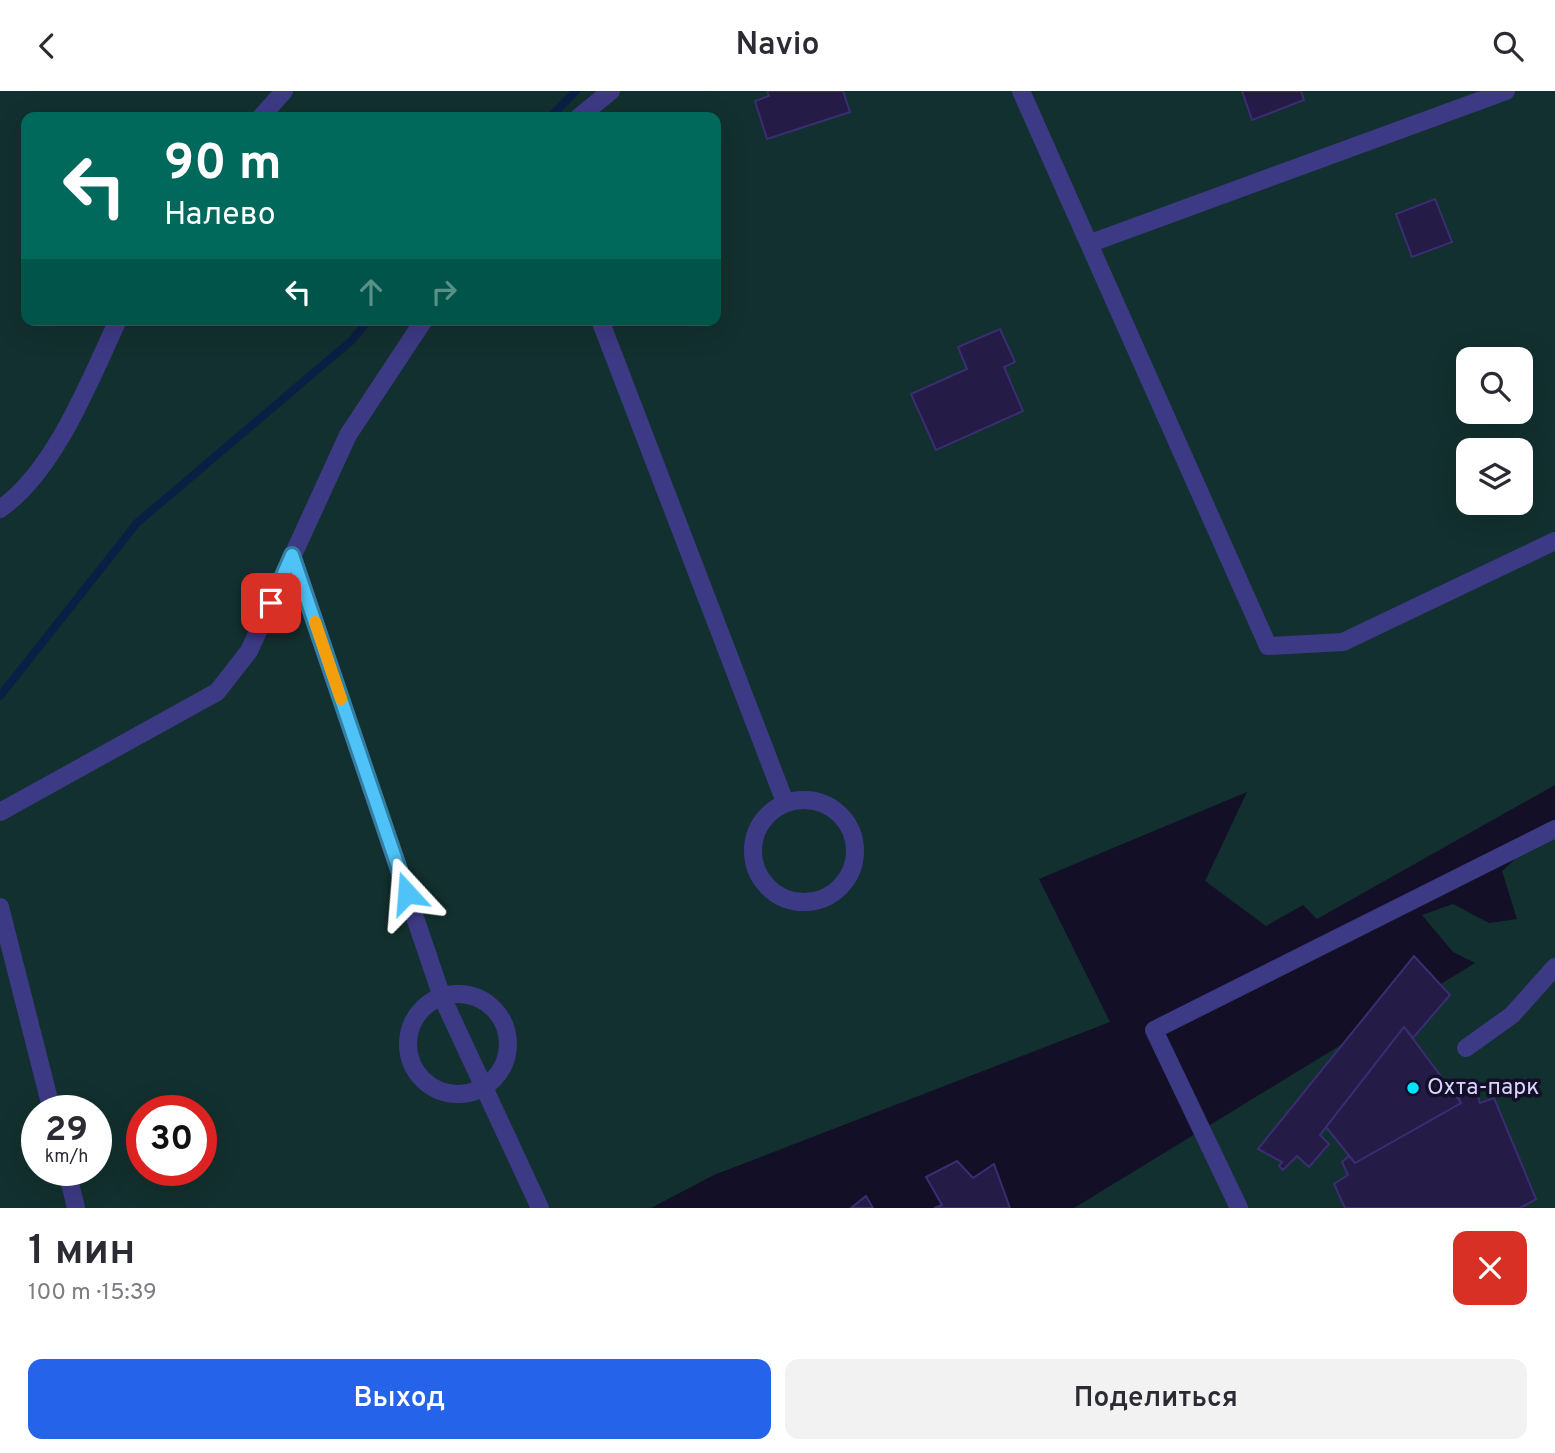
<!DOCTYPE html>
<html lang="ru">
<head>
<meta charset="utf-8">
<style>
	:root { --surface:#fff; --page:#f2f2f3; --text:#2b2b33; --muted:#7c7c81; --accent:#2563eb }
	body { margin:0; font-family:Overpass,sans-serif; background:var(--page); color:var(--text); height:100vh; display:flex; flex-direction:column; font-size:26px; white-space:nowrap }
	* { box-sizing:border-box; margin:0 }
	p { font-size:23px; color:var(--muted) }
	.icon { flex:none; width:38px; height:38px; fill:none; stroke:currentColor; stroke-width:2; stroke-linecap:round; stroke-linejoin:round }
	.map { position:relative; height:1117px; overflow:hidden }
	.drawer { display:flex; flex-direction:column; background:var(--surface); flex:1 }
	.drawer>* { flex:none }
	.hud { position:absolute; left:21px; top:21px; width:700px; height:214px; border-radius:14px; box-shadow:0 7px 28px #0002; background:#00695c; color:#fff; overflow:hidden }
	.fabs { position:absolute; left:1456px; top:256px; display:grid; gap:14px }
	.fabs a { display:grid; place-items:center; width:77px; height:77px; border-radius:14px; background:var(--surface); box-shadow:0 7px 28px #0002; font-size:35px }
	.speed { position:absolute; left:21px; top:1004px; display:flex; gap:14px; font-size:35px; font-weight:700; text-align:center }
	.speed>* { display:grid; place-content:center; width:91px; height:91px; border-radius:50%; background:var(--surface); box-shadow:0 7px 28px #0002; line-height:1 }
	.speed small { font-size:18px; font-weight:400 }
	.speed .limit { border:10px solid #d22; background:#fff; color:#111 }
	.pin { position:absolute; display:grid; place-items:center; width:60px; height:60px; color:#fff; margin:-30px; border-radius:14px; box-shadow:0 4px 10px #0006 }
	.me { position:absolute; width:77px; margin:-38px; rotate:341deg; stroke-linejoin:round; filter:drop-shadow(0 0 5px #0008) }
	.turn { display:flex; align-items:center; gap:24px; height:147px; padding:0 28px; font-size:32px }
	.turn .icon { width:91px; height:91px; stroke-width:2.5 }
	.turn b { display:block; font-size:49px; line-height:60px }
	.lanes { display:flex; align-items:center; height:66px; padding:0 28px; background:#0003; justify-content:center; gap:35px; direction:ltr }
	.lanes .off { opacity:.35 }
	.round { display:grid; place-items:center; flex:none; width:74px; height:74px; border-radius:14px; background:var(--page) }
	.head { display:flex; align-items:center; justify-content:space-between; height:119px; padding:0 28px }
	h1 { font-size:42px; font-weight:600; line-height:52px }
	.primary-button { display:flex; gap:14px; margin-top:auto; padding:14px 28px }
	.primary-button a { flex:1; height:80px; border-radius:14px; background:var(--accent); color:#fff; font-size:28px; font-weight:600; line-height:80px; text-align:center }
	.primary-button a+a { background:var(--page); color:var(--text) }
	header { display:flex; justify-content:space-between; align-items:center; height:91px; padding:0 28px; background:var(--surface); font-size:32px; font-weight:600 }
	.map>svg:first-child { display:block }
	.green { fill:#12302f; fill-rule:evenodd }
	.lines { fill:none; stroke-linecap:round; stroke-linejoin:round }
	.stream { stroke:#0a1f44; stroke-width:8 }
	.building { fill:#241b47; stroke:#3b2d73; stroke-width:2 }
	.minor { stroke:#3d3a85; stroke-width:18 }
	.route-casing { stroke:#337fa1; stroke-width:18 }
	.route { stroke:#4fc3f7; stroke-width:12 }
	.slow { stroke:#f59e0b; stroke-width:12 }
	.poi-dot { fill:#00e5ff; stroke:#130f26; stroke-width:2.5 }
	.labels { text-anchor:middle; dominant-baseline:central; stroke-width:7; stroke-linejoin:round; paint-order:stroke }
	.poi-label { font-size:23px; fill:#d9d4ff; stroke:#130f26; text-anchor:start }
</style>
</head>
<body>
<header><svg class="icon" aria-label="back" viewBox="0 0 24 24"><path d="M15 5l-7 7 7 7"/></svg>Navio<svg class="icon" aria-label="search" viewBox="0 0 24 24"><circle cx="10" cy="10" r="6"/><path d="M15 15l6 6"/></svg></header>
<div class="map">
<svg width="1555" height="1117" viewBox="0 0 1555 1117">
	<rect width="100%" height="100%" fill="#130f26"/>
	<path class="green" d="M0,0H1555V694L1317,828L1303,814L1266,835L1205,790L1247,701L1039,788L1110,931L714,1084L651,1117H0ZM26,26H716V229H26ZM1468,268H1521V320H1468ZM1468,359H1521V411H1468ZM37,1020H96V1080H37ZM142,1020H201V1080H142Z
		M1555,732V1117H1074L1475,872L1453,861L1422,824L1453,813L1489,832L1517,828L1502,780Z"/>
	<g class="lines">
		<path class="stream" d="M550,26L576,0
			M0,605L137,432L351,250L369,229"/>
	</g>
	<path class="building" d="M767,0H843L850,21L767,48L755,10L769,5Z
		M1242,0H1301L1304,9L1252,29Z
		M1435,108L1452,151L1412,166L1396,123Z
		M1000,238L1015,271L1004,276L1023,320L936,359L911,303L967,278L958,256Z
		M1414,865L1450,904L1413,947L1404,936L1320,1044L1329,1053L1309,1076L1297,1065L1283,1079L1279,1075L1282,1071L1258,1058Z
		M1404,936L1461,1012L1355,1072L1326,1036Z
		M1474,994L1480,1012L1494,1007L1536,1108L1520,1117H1345L1334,1093L1348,1084L1342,1071L1349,1065L1355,1072L1461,1012L1459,1007Z
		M957,1070L973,1087L994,1073L1010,1117H934L942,1114L926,1086Z
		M866,1105L873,1117H851Z"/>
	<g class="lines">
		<path class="minor" d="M1021,0L1268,555L1343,551L1555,450
			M261,26L284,0
			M579,26L611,0
			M1091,152L1506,0
			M600,229L785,711
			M0,418C55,380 90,289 118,229
			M292,464L442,906L540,1117
			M753 760a51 51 0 1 1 102 0a51 51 0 1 1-102 0Z
			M0,721L217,601L249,560L348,344L424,229
			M0,816L52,1020
			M408 953a50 50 0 1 1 100 0a50 50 0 1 1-100 0Z
			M1466,957L1512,924L1555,876
			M67,1080L76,1117
			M1239,1117L1154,939L1555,738"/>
	</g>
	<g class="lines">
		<defs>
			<path id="route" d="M271,512L292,464L407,802"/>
		</defs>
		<use href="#route" class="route-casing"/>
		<use href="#route" class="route"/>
		<path class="slow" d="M315,531L341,608"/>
	</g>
	<circle class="poi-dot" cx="1413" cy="997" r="7"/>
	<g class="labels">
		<g class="poi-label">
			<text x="1427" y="997">Охта-парк</text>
		</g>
	</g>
</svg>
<div class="fabs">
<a><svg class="icon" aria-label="search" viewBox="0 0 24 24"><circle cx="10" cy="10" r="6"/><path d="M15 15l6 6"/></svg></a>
<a><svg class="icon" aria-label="layers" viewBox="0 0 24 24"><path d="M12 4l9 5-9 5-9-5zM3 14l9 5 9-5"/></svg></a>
</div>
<div class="speed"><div>29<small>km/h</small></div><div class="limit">30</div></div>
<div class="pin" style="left:271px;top:512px;background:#d93025"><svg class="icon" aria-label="arrive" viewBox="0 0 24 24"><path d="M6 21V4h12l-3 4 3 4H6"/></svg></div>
<svg class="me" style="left:407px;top:802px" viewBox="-20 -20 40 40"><path d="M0-17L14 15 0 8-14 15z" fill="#4fc3f7" stroke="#fff" stroke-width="4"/></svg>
<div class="hud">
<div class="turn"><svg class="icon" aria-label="left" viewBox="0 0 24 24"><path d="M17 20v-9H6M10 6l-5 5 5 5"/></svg><div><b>90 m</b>Налево</div></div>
<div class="lanes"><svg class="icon" aria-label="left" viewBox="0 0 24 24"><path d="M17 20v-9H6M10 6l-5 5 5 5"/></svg><svg class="icon off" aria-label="ahead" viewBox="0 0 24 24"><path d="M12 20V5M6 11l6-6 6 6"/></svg><svg class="icon off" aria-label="right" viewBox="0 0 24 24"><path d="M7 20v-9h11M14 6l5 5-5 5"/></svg></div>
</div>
</div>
<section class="drawer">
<div class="head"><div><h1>1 мин</h1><p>100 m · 15:39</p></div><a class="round" style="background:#d93025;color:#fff"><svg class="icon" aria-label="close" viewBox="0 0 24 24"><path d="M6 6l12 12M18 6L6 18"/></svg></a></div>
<div class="primary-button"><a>Выход</a><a>Поделиться</a></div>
</section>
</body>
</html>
